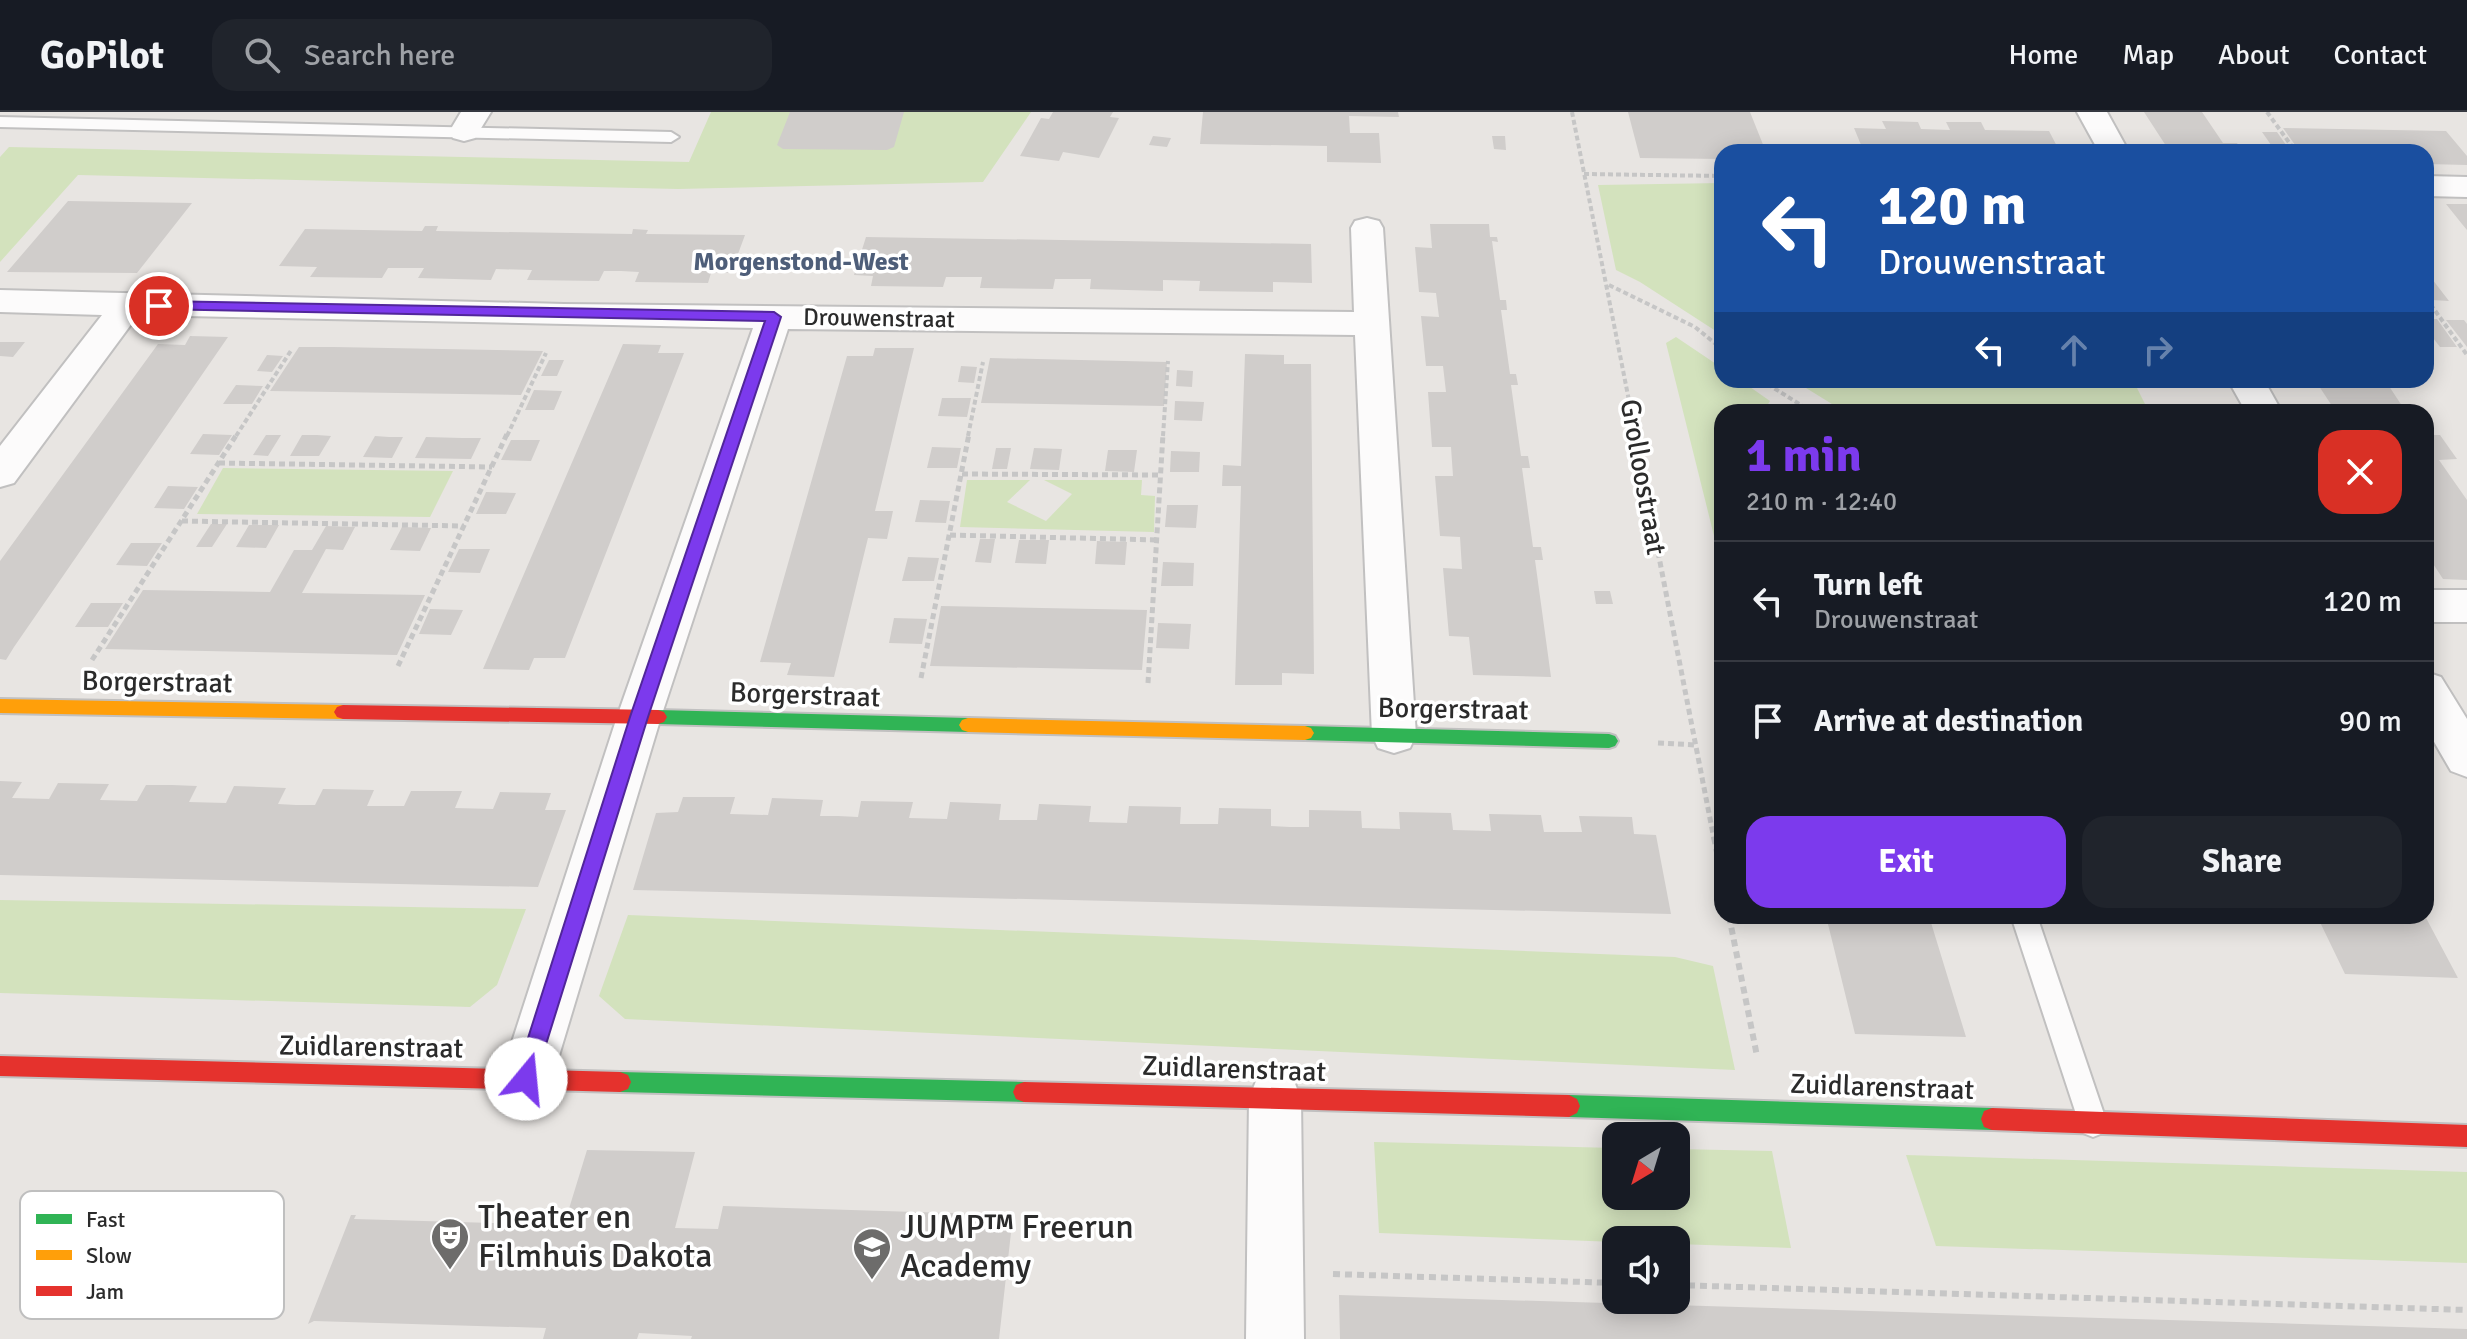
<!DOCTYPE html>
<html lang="en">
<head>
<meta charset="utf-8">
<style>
	:root { --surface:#171b24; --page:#20242c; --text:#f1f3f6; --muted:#9ea1a6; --line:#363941; --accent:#7c3aed }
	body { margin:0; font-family:Signika,sans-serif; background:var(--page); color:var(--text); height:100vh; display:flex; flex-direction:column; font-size:30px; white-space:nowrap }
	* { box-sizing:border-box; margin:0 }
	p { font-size:26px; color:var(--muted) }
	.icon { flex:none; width:44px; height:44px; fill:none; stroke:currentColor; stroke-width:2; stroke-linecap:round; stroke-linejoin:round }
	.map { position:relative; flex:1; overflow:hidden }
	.drawer { position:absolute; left:1714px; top:292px; width:720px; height:520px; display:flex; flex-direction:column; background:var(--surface); border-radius:24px; box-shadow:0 4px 20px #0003 }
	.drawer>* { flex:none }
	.top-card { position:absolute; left:1714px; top:32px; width:720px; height:244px; border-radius:24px; box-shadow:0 4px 20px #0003; background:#1a4fa0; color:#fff; overflow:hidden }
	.needle { width:52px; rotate:218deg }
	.controls { position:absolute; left:1602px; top:1010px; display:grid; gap:16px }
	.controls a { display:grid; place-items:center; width:88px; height:88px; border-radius:16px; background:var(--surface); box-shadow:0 4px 20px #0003; font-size:40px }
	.pin { position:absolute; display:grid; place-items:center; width:68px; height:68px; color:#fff; margin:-34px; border:4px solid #fff; border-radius:50%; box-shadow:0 2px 8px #0007 }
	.me { position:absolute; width:88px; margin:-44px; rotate:17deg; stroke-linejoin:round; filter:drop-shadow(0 0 6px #0008) }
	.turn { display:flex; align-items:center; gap:28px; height:168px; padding:0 32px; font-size:36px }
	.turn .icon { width:104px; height:104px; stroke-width:2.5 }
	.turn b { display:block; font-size:56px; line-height:68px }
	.lanes { display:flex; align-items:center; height:76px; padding:0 32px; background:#0003; justify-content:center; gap:40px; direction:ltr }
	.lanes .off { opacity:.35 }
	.round { display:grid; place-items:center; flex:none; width:84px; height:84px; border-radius:24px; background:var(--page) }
	.summary { display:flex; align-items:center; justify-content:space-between; height:136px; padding:0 32px }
	h1 { font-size:48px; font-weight:700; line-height:60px; color:var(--accent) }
	.primary-button { display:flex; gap:16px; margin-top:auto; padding:16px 32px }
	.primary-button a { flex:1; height:92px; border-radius:24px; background:var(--accent); color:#fff; font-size:32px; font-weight:700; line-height:92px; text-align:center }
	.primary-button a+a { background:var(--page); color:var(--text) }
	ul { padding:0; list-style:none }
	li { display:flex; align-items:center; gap:24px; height:120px; padding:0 32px; border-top:2px solid var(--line) }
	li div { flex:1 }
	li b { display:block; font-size:30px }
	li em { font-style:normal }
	header { display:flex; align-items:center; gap:48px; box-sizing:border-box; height:112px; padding:0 40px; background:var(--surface); border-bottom:2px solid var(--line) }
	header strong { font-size:38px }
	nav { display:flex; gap:44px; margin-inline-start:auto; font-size:28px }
	.search { width:560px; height:72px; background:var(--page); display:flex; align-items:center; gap:20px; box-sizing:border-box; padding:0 28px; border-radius:24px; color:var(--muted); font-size:30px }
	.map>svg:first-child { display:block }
	.green { fill:#d3e2bd }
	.building { fill:#d0cdcb }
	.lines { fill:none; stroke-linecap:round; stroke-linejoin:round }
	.lane-casing { stroke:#c1c0c0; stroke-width:4 }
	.street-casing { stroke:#c1c0c0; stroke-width:4 }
	.fast-casing { stroke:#c1c0c0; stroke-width:4 }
	.slow-casing { stroke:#c1c0c0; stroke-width:4 }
	.jam-casing { stroke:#c1c0c0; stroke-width:4 }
	.path-far2 { stroke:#c6c6c6; stroke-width:4; stroke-dasharray:5 3; stroke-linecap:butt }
	.path-far1 { stroke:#c6c6c6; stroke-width:5; stroke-dasharray:6 4; stroke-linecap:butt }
	.path { stroke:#c6c6c6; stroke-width:6; stroke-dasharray:7 5; stroke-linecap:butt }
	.lane { fill:#fcfbfb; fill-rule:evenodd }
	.street { fill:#fcfbfb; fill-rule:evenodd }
	.fast { fill:#30b455; fill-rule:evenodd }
	.slow { fill:#ff9f0a; fill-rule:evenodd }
	.jam { fill:#e5322d; fill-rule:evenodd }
	.route { fill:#7c3aed; stroke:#51269a; stroke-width:2 }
	.labels { text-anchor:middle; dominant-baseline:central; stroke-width:7; stroke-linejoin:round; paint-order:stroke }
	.far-street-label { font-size:24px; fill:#2b2b2b; stroke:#fff }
	.far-neighbourhood-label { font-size:26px; font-weight:bold; fill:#4e5e79; stroke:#fff }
	.street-label { font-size:28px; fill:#2b2b2b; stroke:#fff }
	.near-poi-label { font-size:34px; fill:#2b2b2b; stroke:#fff; text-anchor:start }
	.key { fill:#fff; stroke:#bfbfbf; stroke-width:2 }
	.key-label { font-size:22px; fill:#2b2b2b }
</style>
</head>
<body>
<header>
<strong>GoPilot</strong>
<div class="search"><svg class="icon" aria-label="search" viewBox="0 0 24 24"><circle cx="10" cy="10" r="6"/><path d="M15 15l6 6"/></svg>Search here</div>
<nav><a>Home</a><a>Map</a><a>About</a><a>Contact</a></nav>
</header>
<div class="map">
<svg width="2467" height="1227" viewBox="0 0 2467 1227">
	<rect width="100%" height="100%" fill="#e8e5e2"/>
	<path class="green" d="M711,0H1031L983,70L678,77L78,63L0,150V45L9,35L689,50Z
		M1722,71V223L1640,170L1616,158L1598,73Z
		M1676,225L1722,256V268H1740L1770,289L1763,300H1722V456L1666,231Z
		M1793,268H2133L2149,300H1845Z
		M223,356L453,359L430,405L197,402Z
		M967,368H1030L1007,390L1046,409L1072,382L1044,368H1142L1141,383L1155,384L1154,420L960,415Z
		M0,788L526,797L497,873L470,895L0,881Z
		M628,803L1675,845L1713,854L1735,958L625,907L599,884Z
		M1374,1030L1616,1036V1084H1676V1037L1772,1039L1791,1136L1676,1132V1128L1616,1130L1379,1121Z
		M1906,1043L2467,1060V1151L1936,1134Z"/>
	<path class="building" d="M790,0H904L894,35L887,38L783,37L777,33Z
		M1053,0H1113L1110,5L1119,6L1099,46L1063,40L1059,49L1020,44L1041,6L1049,7Z
		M1203,0H1398L1399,5L1349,4L1350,21H1379L1381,51L1327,50V34L1200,32Z
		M1628,0H1750L1766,40H1722V47L1640,46Z
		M2144,0H2202L2223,31H2237L2243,40H2170Z
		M1882,9L1918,10L1921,17L1950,18L1946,10H1981L1985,18L2049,19L2060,40H1864L1854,16L1886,17Z
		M2283,16L2446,19L2467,44V53L2426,52V40H2300Z
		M2262,20H2277L2291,40H2276Z
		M1153,24L1171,26L1167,35L1149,33Z
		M1492,24H1505L1506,38L1494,37Z
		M68,89L192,91L137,161L7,160Z
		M2446,92H2467V118L2462,112Z
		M1430,112H1489L1490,125H1497L1498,130L1492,129L1500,188H1506L1507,198H1501L1510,262H1516L1518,273H1511L1516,309L1521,344H1528L1530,356H1522L1533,435H1541L1542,442L1543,448H1535L1551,565L1473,563L1469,525L1449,524L1443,456L1462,457L1460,425L1440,424L1435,364H1453L1451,335H1432L1428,280H1446L1443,254H1426L1421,204L1439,205L1436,181L1419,180L1415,135L1432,136Z
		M425,114H438L436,119L632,122L633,117L648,118L646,122L745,123L731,161H711L708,171L635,170L639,160L621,159H604L599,169L527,168L532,158L496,157L491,168L418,166L424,156H388L382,166L310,165L317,155L279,154L305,117L422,119Z
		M866,125L1311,132L1312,171L1273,170V180L1199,179L1200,169L1163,168V179L1090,177L1091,167H1055L1053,177L980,176L982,165H946L943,175L871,174L873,164L854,163Z
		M2426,163H2429L2449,189L2432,188L2426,180Z
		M2426,207H2437L2457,235H2440L2426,217Z
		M2446,208H2464L2467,212V235Z
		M190,224L228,225L14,535L6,548L0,547V449L158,232L185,233Z
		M0,230H25L13,245L0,244Z
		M623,232L661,233L658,241H684L565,546H534L529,558L483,557Z
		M299,235H334L543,239L521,283L270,279Z
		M875,236H914L875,399H893L887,427L868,426L834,565L787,563L791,551L760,550L847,244H873Z
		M1245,242L1284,243V252H1311L1314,562L1282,561V573H1235L1241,374H1222L1223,353L1241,354Z
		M267,243L283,244L272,260L257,259Z
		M990,246L1167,250L1164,294L981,291Z
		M549,248H564L557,264H541Z
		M961,254L977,255L974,271L958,270Z
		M1177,258L1193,259L1192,275L1176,274Z
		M2315,268H2385L2406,300H2336Z
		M236,273L263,274L252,292H223Z
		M534,278L562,279L554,298H525Z
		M942,286H971L967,305L938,304Z
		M1175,289L1204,290L1202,309L1174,308Z
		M203,322L232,323L219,343L190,342Z
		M266,323H281L268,344L253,343Z
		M302,323H317L331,324L319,344H290Z
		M2426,323H2440L2457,347L2439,348L2467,388V468L2443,467L2426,441Z
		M375,324L389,325H403L392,346L363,345Z
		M426,325L462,326H481L471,347L415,346Z
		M511,328H540L531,349L501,348Z
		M932,335L961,336L957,356H927Z
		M996,336H1011L1007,357H992Z
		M1034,336L1062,337L1059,358L1030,357Z
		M1108,338H1137L1134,360L1105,359Z
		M1171,339L1200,340L1199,360H1170Z
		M168,374L198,375L184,397L154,396Z
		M486,380L516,381L506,402H476Z
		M920,388L950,389L946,411L915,410Z
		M1167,393H1198L1196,416L1165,415Z
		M211,412H227L212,435H196Z
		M249,413H279L266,436L236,435Z
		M326,414L355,415L343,438L326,437L302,481L425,483L397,543L105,537L143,478L270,480L294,438H312Z
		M402,415L431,416L420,439L390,438Z
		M980,427H995L991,451L975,450Z
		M1019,428H1049L1046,452L1015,451Z
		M1097,429L1127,430L1125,453L1095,452Z
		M131,431H162L147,454L116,453Z
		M459,437H490L480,461L448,460Z
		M908,445L939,446L934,469H902Z
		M1163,450L1194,451L1193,474H1161Z
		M1594,479H1610L1613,492H1596Z
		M91,491H123L108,515H75Z
		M941,494L1147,498L1142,558L930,554Z
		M430,497L463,498L451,523L419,522Z
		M894,506L927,507L922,532L889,531Z
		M1158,511L1191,512L1189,537L1156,536Z
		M0,669L22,670L12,686L49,687L58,671L109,672L100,688L137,689L146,673H172L197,674L189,690L226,691L234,674L286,676L278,692L296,693H315L323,677L374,678L367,694H404L411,679H462L455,696L493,697L500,680L551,681L545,698H566L538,775L0,763Z
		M683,685H735L730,702L768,703L772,686L823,688L820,704H838L858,705L861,689L913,690L909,706L947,707L950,690L1001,692L999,708H1037L1039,692L1091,694L1089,710L1127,711L1129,694L1181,695L1180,712H1218L1219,696L1271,697V714L1290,715H1309V698L1361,699L1362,716L1400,717L1399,700L1451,701L1453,718L1491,719L1489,702L1541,703L1544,720H1582L1579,704L1632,705L1634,722L1656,723L1671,802L633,778L656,701L678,700Z
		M1826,804H1929L1966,925L1855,922Z
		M2317,804H2425L2458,866L2345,862Z
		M587,1038L695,1040L675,1116L718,1117L723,1094L1013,1103L999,1227H691L692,1224L639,1221L637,1227H543L546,1216L314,1209L308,1212L351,1103H356L354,1107L564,1113Z
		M1339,1183L2467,1217V1227H1340Z"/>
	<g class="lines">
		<defs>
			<path id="lane" d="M0,5L671,20L679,25L671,30L0,15Z
				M2011,804H2037L2107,1011L2103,1021L2093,1025L2083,1021L2079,1011Z"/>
			<path id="street" d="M461,0H491L475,26L464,29L453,26L449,20Z
				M2077,0H2107L2129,40H2099Z
				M2426,64L2467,65V85L2426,84Z
				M1367,106L1379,109L1383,116L1416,623L1410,636L1394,641L1378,636L1372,623L1355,223L788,217L661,605L552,967L544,985L526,992L508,985L500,967L617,605L753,216L138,203L14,371L0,375V334L102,203L0,200V178L564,192L1354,200L1351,116L1355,109Z
				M2228,268H2264L2282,300H2246Z
				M2426,478H2467V510H2426Z
				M2426,560L2441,565L2467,607V665L2451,659L2426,616Z
				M1275,961L1294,969L1301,987L1304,1227H1246L1249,987L1256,969Z"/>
			<path id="fast" d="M658,598L968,606L974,608L977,613L974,618L968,620L658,612L652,610L649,605L652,600Z
				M1305,614L1609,622L1615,624L1618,629L1615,634L1609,636L1305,628L1299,626L1296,621L1299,616Z
				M620,960L1024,970L1032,973L1035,980L1032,987L1024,990L620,980L612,977L609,970L612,963Z
				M1569,983L1992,996L2000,999L2003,1007L2000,1015L1992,1018L1569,1005L1561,1001L1558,994L1561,987Z"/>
			<path id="slow" d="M0,587L343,593L349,595L352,600L349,605L343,607L0,601Z
				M968,606L1305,614L1311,616L1314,621L1311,626L1305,628L968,620L962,618L959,613L962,608Z"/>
			<path id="jam" d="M343,593L658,598L664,600L667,605L664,610L658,612L343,607L337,605L334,600L337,595Z
				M0,944L620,960L628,963L631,970L628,977L620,980L0,964Z
				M1024,970L1569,983L1577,987L1580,994L1577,1001L1569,1005L1024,990L1016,987L1013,980L1016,973Z
				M1992,996L2467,1013V1035L1992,1018L1984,1015L1981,1007L1984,999Z"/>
		</defs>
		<use href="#lane" class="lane-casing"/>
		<use href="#street" class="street-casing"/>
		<use href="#fast" class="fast-casing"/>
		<use href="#slow" class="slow-casing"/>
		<use href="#jam" class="jam-casing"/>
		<path class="path-far2" d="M1572,0L1636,324
			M2267,0L2296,40
			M1584,62L1722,64
			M1609,173L1695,215L1722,237
			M2426,186L2467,243
			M1761,268L1812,300
			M236,324L292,237
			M507,324L546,241
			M968,324L983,250
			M1163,324L1168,249"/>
		<path class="path-far1" d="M1635,322L1714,727
			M219,351L492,355
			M962,362L1162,363
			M182,409L464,414
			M950,423L1158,428
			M92,548L237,322
			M398,554L507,322
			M921,566L969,322
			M1148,571L1163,322
			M1658,631L1696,633"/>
		<path class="path" d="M1714,725L1722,766
			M1729,804L1757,944
			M1333,1162L1616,1171
			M1676,1173L2467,1198"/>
		<use href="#lane" class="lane"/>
		<use href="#street" class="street"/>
		<use href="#fast" class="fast"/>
		<use href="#slow" class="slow"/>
		<use href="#jam" class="jam"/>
	</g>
	<path class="route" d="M159,189L774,200L781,205L648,605L533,974L526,977L518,974L515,967L630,605L765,209L154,197L152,194Z"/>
	<defs>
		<symbol id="theatre-pin" viewBox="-11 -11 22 30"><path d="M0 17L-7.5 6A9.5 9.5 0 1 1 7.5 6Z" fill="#6d6c6b" stroke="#fff"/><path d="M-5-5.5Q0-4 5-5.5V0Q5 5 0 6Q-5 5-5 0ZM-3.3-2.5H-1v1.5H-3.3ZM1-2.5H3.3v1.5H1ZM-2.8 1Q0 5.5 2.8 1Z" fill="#fff"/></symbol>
		<symbol id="school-pin" viewBox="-11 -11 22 30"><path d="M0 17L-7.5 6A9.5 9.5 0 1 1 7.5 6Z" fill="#6d6c6b" stroke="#fff"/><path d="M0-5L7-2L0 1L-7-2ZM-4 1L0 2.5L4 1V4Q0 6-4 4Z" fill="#fff"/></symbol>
	</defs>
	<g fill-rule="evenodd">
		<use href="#theatre-pin" x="428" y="1103" width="44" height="60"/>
		<use href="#school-pin" x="850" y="1113" width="44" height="60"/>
	</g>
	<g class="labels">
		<g class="far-street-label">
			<text transform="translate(879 206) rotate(1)">Drouwenstraat</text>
		</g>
		<g class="far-neighbourhood-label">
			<text x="801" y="150">Morgenstond-West</text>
		</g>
		<g class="street-label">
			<text transform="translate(1643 365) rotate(80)">Grolloostraat</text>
			<text transform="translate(157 570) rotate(1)">Borgerstraat</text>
			<text transform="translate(805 583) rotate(2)">Borgerstraat</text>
			<text transform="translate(1453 597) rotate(1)">Borgerstraat</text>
			<text transform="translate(371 935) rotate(1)">Zuidlarenstraat</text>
			<text transform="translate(1234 957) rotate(2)">Zuidlarenstraat</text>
			<text transform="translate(1882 975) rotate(2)">Zuidlarenstraat</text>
		</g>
		<g class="near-poi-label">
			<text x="478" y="1105">Theater en<tspan x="478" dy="39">Filmhuis Dakota</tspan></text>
			<text x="900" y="1115">JUMP™ Freerun<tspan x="900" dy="39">Academy</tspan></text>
		</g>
	</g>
	<rect x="20" y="1079" width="264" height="128" rx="12" class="key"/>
	<rect x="36" y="1102" width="36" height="10" fill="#30b455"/>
	<rect x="36" y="1138" width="36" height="10" fill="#ff9f0a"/>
	<rect x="36" y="1174" width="36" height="10" fill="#e5322d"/>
	<g class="key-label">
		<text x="86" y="1115">Fast</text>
		<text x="86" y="1151">Slow</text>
		<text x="86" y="1187">Jam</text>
	</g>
</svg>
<div class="controls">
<a><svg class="needle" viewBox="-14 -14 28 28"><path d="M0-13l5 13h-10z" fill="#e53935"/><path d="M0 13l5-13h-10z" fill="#9ea1a6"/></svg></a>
<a><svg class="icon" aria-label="sound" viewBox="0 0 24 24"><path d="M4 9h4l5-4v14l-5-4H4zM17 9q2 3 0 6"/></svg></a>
</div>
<div class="pin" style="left:159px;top:194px;background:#d93025"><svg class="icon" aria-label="arrive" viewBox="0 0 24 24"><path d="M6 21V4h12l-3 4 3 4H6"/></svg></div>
<svg class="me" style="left:526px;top:967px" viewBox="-20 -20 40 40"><circle r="19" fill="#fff"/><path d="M0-13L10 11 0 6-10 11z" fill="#7c3aed"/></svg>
<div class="top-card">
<div class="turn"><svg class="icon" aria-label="left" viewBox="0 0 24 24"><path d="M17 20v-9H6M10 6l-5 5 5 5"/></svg><div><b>120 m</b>Drouwenstraat</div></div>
<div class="lanes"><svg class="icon" aria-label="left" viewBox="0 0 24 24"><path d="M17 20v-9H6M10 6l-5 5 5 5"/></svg><svg class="icon off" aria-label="ahead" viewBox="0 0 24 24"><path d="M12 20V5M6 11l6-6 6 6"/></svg><svg class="icon off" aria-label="right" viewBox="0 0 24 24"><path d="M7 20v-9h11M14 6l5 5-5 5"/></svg></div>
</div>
<section class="drawer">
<div class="summary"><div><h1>1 min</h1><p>210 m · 12:40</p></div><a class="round" style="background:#d93025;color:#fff"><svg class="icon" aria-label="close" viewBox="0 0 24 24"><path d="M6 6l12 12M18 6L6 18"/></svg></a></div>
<ul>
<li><svg class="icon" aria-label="left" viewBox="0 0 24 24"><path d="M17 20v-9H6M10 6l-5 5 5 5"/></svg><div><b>Turn left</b><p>Drouwenstraat</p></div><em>120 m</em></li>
<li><svg class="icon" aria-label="arrive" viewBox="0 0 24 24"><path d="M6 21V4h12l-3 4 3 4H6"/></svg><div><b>Arrive at destination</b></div><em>90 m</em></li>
</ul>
<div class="primary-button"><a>Exit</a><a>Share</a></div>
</section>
</div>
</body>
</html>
